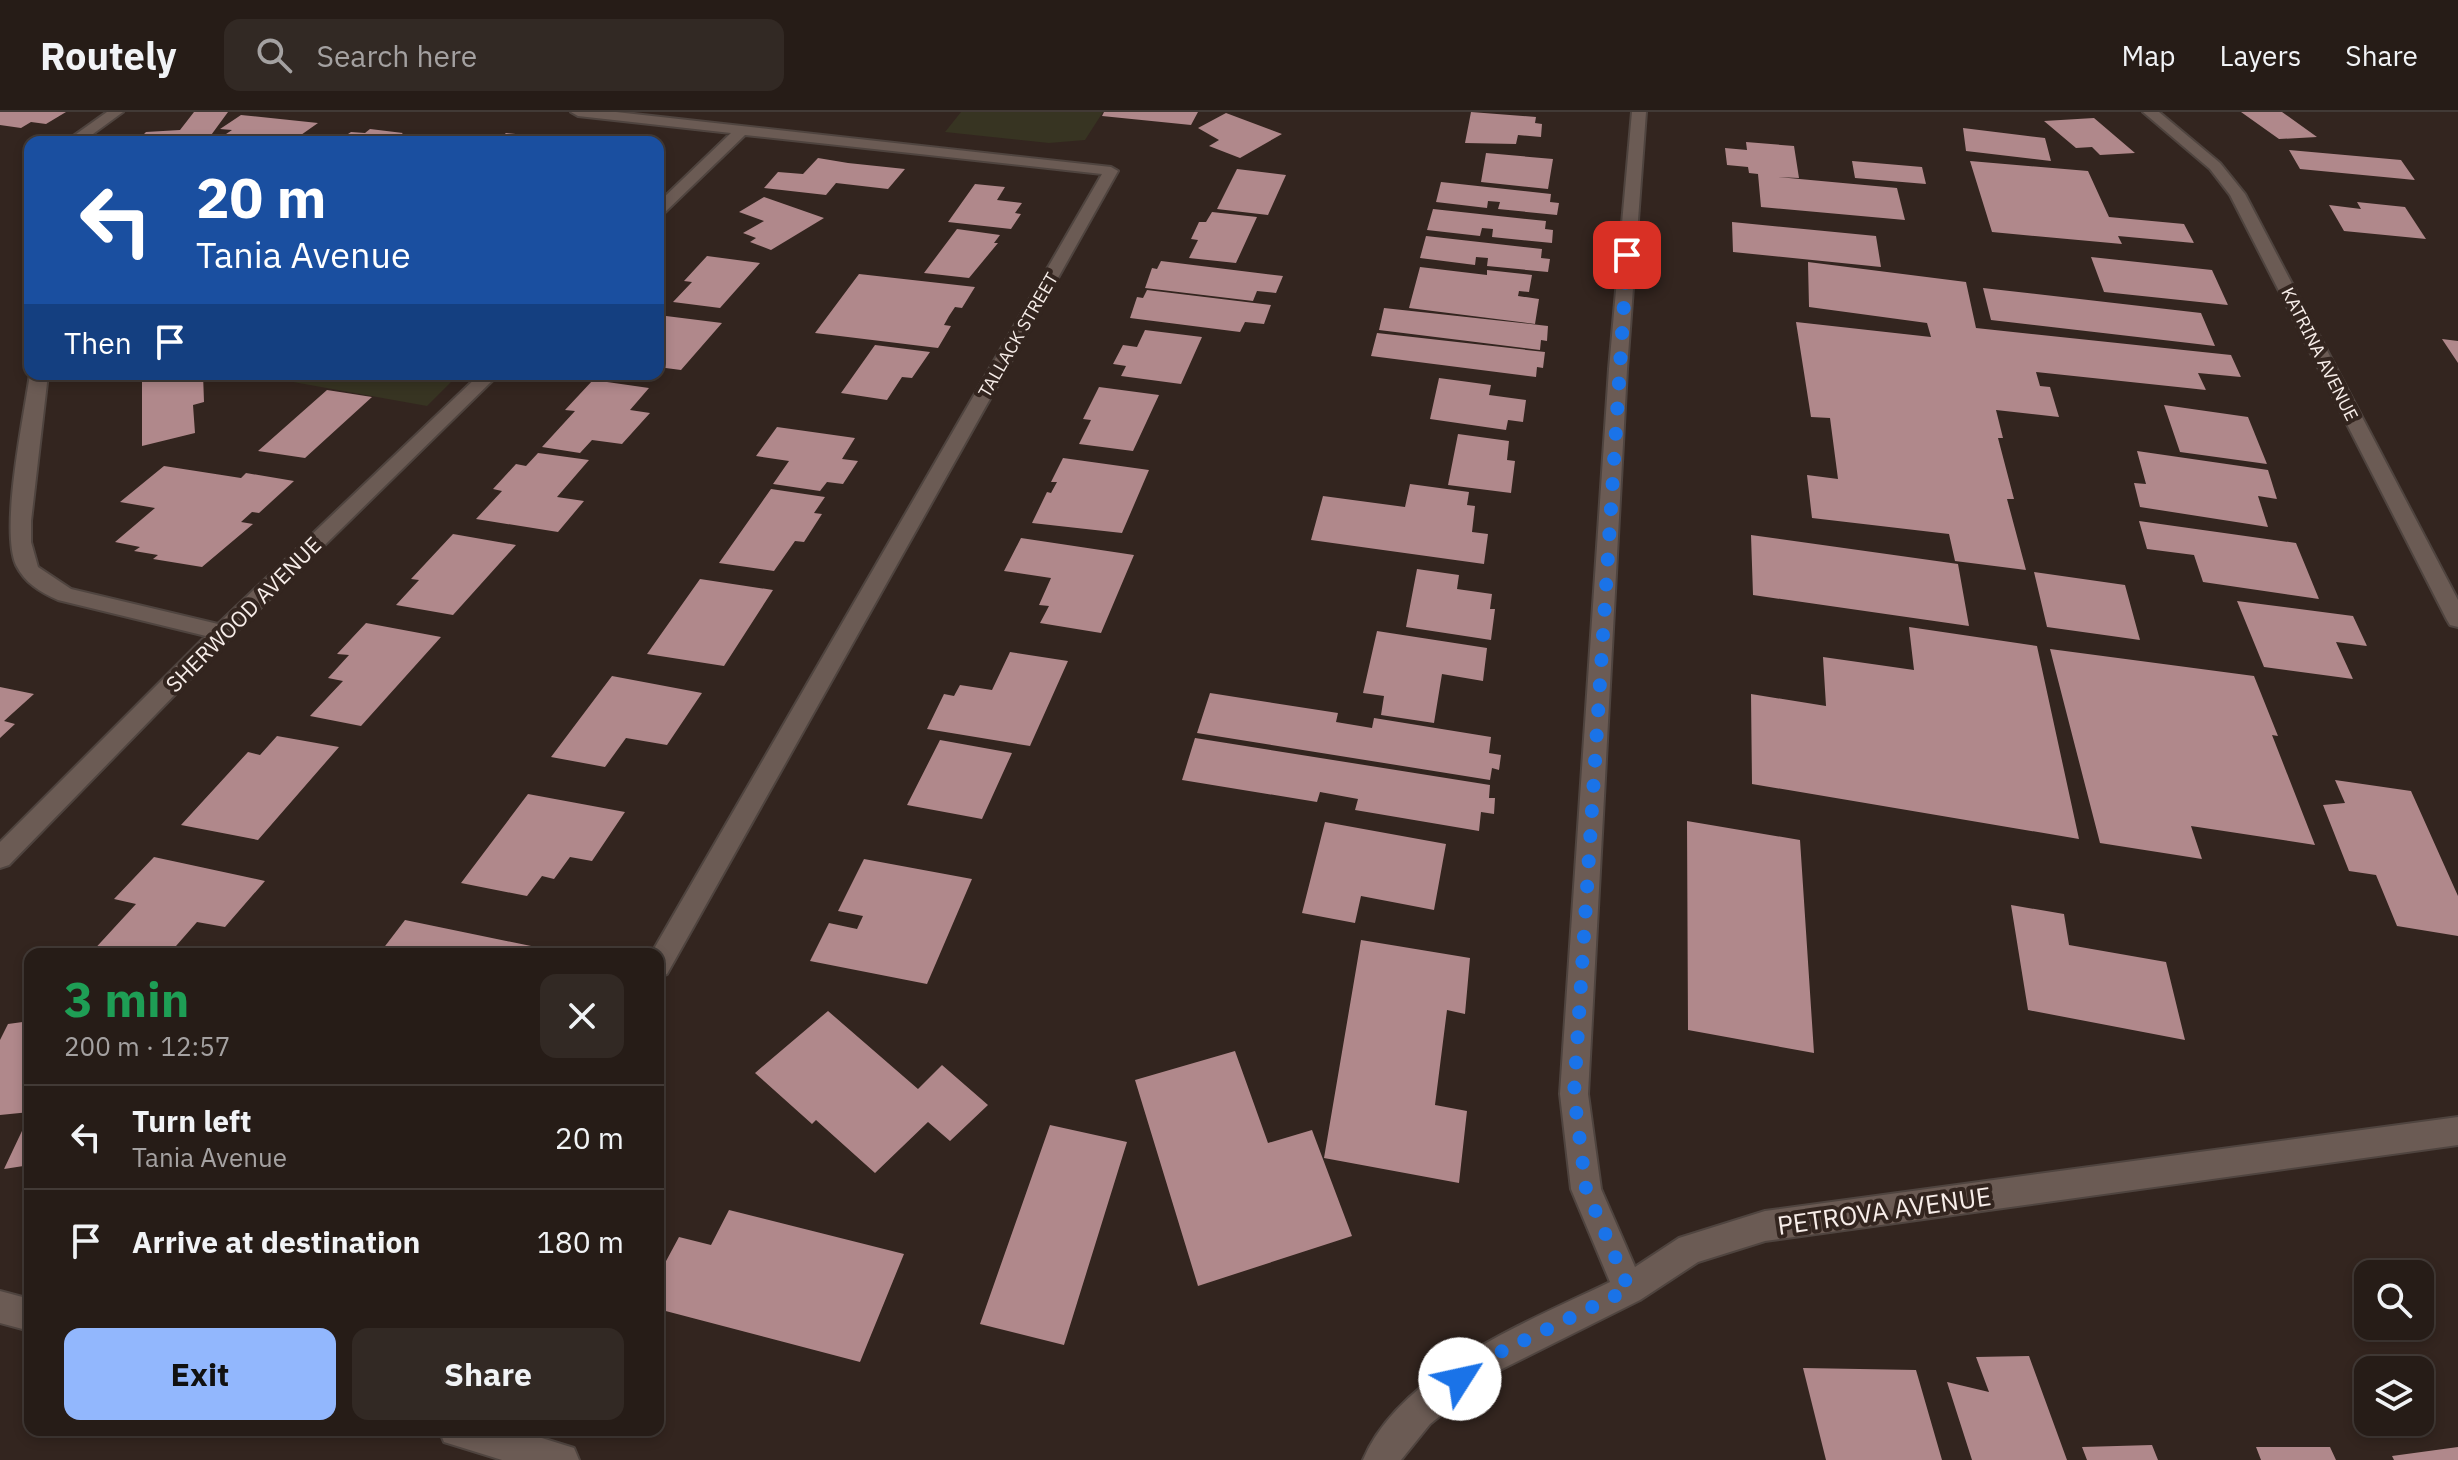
<!DOCTYPE html>
<html lang="en">
<head>
<meta charset="utf-8">
<style>
	:root { --surface:#261c17; --page:#322924; --text:#f1f3f6; --muted:#a4a1a1; --line:#423a36; --accent:#92b7fd }
	body { margin:0; font-family:"IBM Plex Sans",sans-serif; background:var(--page); color:var(--text); height:100vh; display:flex; flex-direction:column; font-size:30px; white-space:nowrap }
	* { box-sizing:border-box; margin:0 }
	p { font-size:26px; color:var(--muted) }
	.icon { flex:none; width:44px; height:44px; fill:none; stroke:currentColor; stroke-width:2; stroke-linecap:round; stroke-linejoin:round }
	.map { position:relative; flex:1; overflow:hidden }
	.drawer { position:absolute; left:24px; top:836px; width:640px; height:488px; display:flex; flex-direction:column; background:var(--surface); border-radius:16px; box-shadow:0 4px 12px #0003,0 0 0 2px var(--line) }
	.drawer>* { flex:none }
	.banner { position:absolute; left:24px; top:24px; width:640px; height:244px; border-radius:16px; box-shadow:0 4px 12px #0003,0 0 0 2px var(--line); background:#1a4fa0; color:#fff; overflow:hidden }
	.buttons { position:absolute; left:2354px; top:1148px; display:grid; gap:16px }
	.buttons a { display:grid; place-items:center; width:80px; height:80px; border-radius:16px; background:var(--surface); box-shadow:0 4px 12px #0003,0 0 0 2px var(--line); font-size:40px }
	.pin { position:absolute; display:grid; place-items:center; width:68px; height:68px; color:#fff; margin:-34px; border-radius:16px; box-shadow:0 4px 12px #0006 }
	.me { position:absolute; width:88px; margin:-44px; rotate:55deg; stroke-linejoin:round; filter:drop-shadow(0 0 6px #0008) }
	.turn { display:flex; align-items:center; gap:28px; height:168px; padding:0 40px; font-size:36px }
	.turn .icon { width:104px; height:104px; stroke-width:2.5 }
	.turn b { display:block; font-size:56px; line-height:68px }
	.then { display:flex; align-items:center; height:76px; padding:0 40px; background:#0003; gap:16px; font-size:30px }
	.round { display:grid; place-items:center; flex:none; width:84px; height:84px; border-radius:16px; background:var(--page) }
	.head { display:flex; align-items:center; justify-content:space-between; height:136px; padding:0 40px }
	h1 { font-size:48px; font-weight:800; line-height:60px; color:#1e9e55 }
	.button { display:flex; gap:16px; margin-top:auto; padding:16px 40px }
	.button a { flex:1; height:92px; border-radius:16px; background:var(--accent); color:#111; font-size:32px; font-weight:800; line-height:92px; text-align:center }
	.button a+a { background:var(--page); color:var(--text) }
	ul { padding:0; list-style:none }
	li { display:flex; align-items:center; gap:24px; height:104px; padding:0 40px; border-top:2px solid var(--line) }
	li div { flex:1 }
	li b { display:block; font-size:30px }
	li em { font-style:normal }
	header { display:flex; align-items:center; gap:48px; box-sizing:border-box; height:112px; padding:0 40px; background:var(--surface); border-bottom:2px solid var(--line) }
	header strong { font-size:38px }
	nav { display:flex; gap:44px; margin-inline-start:auto; font-size:28px }
	.search { width:560px; height:72px; background:var(--page); display:flex; align-items:center; gap:20px; box-sizing:border-box; padding:0 28px; border-radius:16px; color:var(--muted); font-size:30px }
	.map>svg:first-child { display:block }
	.green { fill:#373422 }
	.building { fill:#b0888b }
	.lines { fill:none; stroke-linecap:round; stroke-linejoin:round }
	.minor-casing { stroke:#4f443f; stroke-width:4 }
	.minor { fill:#6b5b54; fill-rule:evenodd }
	.route { stroke:#1a73e8; stroke-width:14; stroke-dasharray:0 25.2 }
	.labels { text-anchor:middle; dominant-baseline:central; stroke-width:8; stroke-linejoin:round; paint-order:stroke }
	.far-street-label { font-size:18px; fill:#f7ede9; stroke:#33251f }
	.street-label { font-size:22px; fill:#f7ede9; stroke:#33251f }
	.near-street-label { font-size:26px; fill:#f7ede9; stroke:#33251f }
</style>
</head>
<body>
<header>
<strong>Routely</strong>
<div class="search"><svg class="icon" aria-label="search" viewBox="0 0 24 24"><circle cx="10" cy="10" r="6"/><path d="M15 15l6 6"/></svg>Search here</div>
<nav><a>Map</a><a>Layers</a><a>Share</a></nav>
</header>
<div class="map">
<svg width="2458" height="1348" viewBox="0 0 2458 1348">
	<rect width="100%" height="100%" fill="#33251f"/>
	<path class="green" d="M961,0H1103L1085,28L1049,31L945,20Z
		M249,262H459L427,294Z"/>
	<path class="building" d="M0,0H66L46,12L31,10L21,16L0,13Z
		M194,0H228L206,30H119L123,25L143,23L146,20L180,18Z
		M1104,0H1198L1191,13L1102,4Z
		M1471,0L1536,5L1535,11L1542,12L1541,25L1518,23L1516,32L1465,31Z
		M2241,0H2282L2317,25L2279,27Z
		M1226,1L1282,22L1240,46L1209,34L1219,28L1198,16Z
		M241,3L318,11L291,30L223,24L232,18L220,17Z
		M2094,6L2135,41L2100,43L2092,35L2076,36L2044,9Z
		M1963,16L2045,26L2051,49L1966,39Z
		M370,17L403,21L391,30H336L351,20L365,21Z
		M506,21L526,23L523,25L547,27L495,30Z
		M412,22L442,26L437,30H401Z
		M1746,30L1794,34L1799,66L1777,65L1897,76L1905,108L1761,95L1758,62L1749,61L1748,55L1727,53L1725,36L1747,38Z
		M2289,38L2401,48L2415,68L2300,57Z
		M1486,41L1553,47L1548,77L1481,70Z
		M818,46L848,51L905,57L888,77L836,71L826,83L764,76L778,60L803,62Z
		M1852,49L1922,55L1926,72L1855,66Z
		M1970,49L2088,59L2109,105L2184,112L2194,131L2118,124L2122,132L1992,120Z
		M1237,57L1286,63L1268,103L1217,97Z
		M1441,70L1551,82L1550,90L1559,91L1557,103L1498,97L1500,90L1488,89L1487,96L1436,90Z
		M975,72L1005,75L997,88L1022,91L1015,101L1021,102L1011,117L948,110Z
		M764,85L824,106L771,138L750,130L756,126L743,121L764,109L739,100Z
		M2357,90L2405,95L2426,127L2344,119L2329,93L2361,97Z
		M1433,97L1546,109L1545,117L1553,118L1552,131L1492,125L1493,117L1482,116L1480,124L1427,118Z
		M1212,100L1257,105L1236,151L1189,146L1198,128L1191,127L1199,110H1206Z
		M1732,110L1876,124L1881,155L1733,140Z
		M957,117L1000,123L994,131H998L969,166L924,161Z
		M1426,124L1542,137L1541,146L1550,147L1548,160L1487,154L1488,146L1476,145L1475,153L1420,146Z
		M707,144L760,151L720,196L673,190L692,170L684,169Z
		M2091,145L2212,158L2228,193L2104,180Z
		M1161,149L1283,164L1276,181L1257,179L1253,189L1145,176L1152,156L1157,157Z
		M1808,150L1966,170L1976,216L2231,243L2241,265L2198,261L2206,278L2036,260L2040,274L2050,275L2059,305L1996,298L2003,326H1998L2014,387H2007L2026,458L1955,449L1949,422L1812,406L1807,363L1838,367L1830,306L1811,305L1796,210L1931,225L1927,211L1809,195Z
		M1420,155L1487,163V158L1532,163L1529,180L1519,179L1518,184L1539,187L1535,212L1409,196Z
		M859,162L975,175L962,196L955,195L949,204L944,213L951,214L938,236L815,221Z
		M1983,176L2201,201L2215,234L1991,208Z
		M1147,178L1271,193L1264,212L1245,210L1240,220L1130,206L1137,185L1143,186Z
		M1384,196L1548,214L1547,229L1541,228L1540,238L1379,218Z
		M658,203L722,211L681,258L658,255Z
		M1145,218L1202,225L1181,272L1121,264L1126,254L1113,252L1123,233L1137,235Z
		M1377,221L1545,240L1543,256L1537,255L1536,265L1371,244Z
		M2442,227L2458,229V251Z
		M875,233L930,240L912,266L902,265L887,288L841,281Z
		M173,262H203L204,290L193,293L195,321L142,334V269Z
		M1439,266L1491,273L1489,283L1526,288L1523,310L1508,308L1506,318L1430,307Z
		M593,268L649,276L630,298L650,301L622,332L592,328L580,341L542,335L575,299L565,298Z
		M1099,275L1159,283L1133,339L1079,332L1091,308L1083,307Z
		M327,278L372,285L305,346L258,339Z
		M2164,293L2248,305L2267,352L2180,340Z
		M777,315L855,326L842,347L858,349L843,372L827,370L820,379L773,372L789,349L756,344Z
		M1458,322L1509,329L1507,348L1515,349L1511,381L1448,373Z
		M2137,339L2268,358L2277,387L2258,384L2268,415L2140,395L2134,371L2146,372Z
		M538,341L589,348L557,385L584,389L558,420L476,407L502,379L493,377L516,352L526,354Z
		M1063,346L1149,358L1122,421L1032,411L1047,380L1051,381L1057,370H1051Z
		M164,354L241,366L246,361L294,369L259,401L252,400L241,410L253,412L202,455L153,447L158,443L134,439L140,435L115,430L155,396L120,390Z
		M1410,372L1469,380L1467,393L1475,394L1472,420L1488,422L1484,452L1311,428L1323,384L1405,395Z
		M771,377L825,385L814,401L822,402L804,430L795,429L774,459L719,451Z
		M2139,409L2296,431L2319,487L2203,470L2194,443L2147,437Z
		M453,422L516,433L453,503L396,493L419,468L411,467Z
		M1751,423L1958,452L1969,514L1753,483Z
		M1021,426L1134,443L1101,521L1040,511L1049,494L1039,493L1051,466L1004,459Z
		M1417,457L1459,463L1457,477L1492,482L1490,497H1495L1491,528L1406,515Z
		M2034,460L2125,473L2140,528L2047,515Z
		M700,467L773,478L724,554L647,542Z
		M2237,489L2353,504L2367,534L2336,530L2353,567L2264,555Z
		M366,511L441,525L361,614L310,604L343,569L328,566L349,543L337,542Z
		M1909,515L2037,534L2079,727L1752,672L1751,582L1826,594L1823,545L1914,558Z
		M1377,519L1487,536L1483,569L1442,562L1434,611L1381,603L1384,584L1363,581Z
		M2050,537L2254,564L2278,624L2272,623L2315,733L2191,714L2202,747L2100,731Z
		M1010,540L1068,549L1030,634L927,617L944,582L954,584L960,573L992,578Z
		M612,564L702,581L667,633L626,626L605,655L551,645Z
		M0,575L34,582L4,609L15,612L0,626Z
		M1210,581L1338,601L1336,610L1372,616L1374,606L1491,625L1489,641L1501,643L1499,658L1492,656L1490,668L1197,621Z
		M277,624L339,635L258,728L181,713L248,640L260,643Z
		M1195,626L1490,673L1489,686H1495L1494,702L1481,700L1479,719L1355,698L1358,687L1320,680L1317,690L1182,668Z
		M940,628L1012,641L982,707L907,693Z
		M2335,668L2411,679L2458,784V824L2397,814L2376,763L2349,759L2323,693L2345,691Z
		M528,682L625,700L592,749L570,745L554,767L542,764L527,784L461,771Z
		M1687,709L1800,728L1814,941L1688,918Z
		M1325,710L1446,732L1434,798L1361,784L1355,811L1302,801Z
		M154,745L265,769L225,815L197,810L169,842H90L136,792L114,787Z
		M864,747L972,767L927,872L810,849L829,811L857,817L863,804L838,799Z
		M2011,793L2064,802L2069,833L2166,850L2185,928L2028,898Z
		M405,808L536,835L532,842H379Z
		M1361,828L1470,846L1465,902L1447,898L1435,993L1467,999L1459,1071L1324,1046Z
		M828,899L918,977L942,953L988,993L950,1029L928,1010L875,1061L816,1008L812,1012L755,961Z
		M30,909V1000L0,1003V928L8,912Z
		M1235,939L1268,1031L1312,1018L1352,1124L1198,1174L1135,968Z
		M30,1002V1053L4,1057Z
		M1050,1013L1127,1030L1064,1233L980,1212Z
		M729,1098L904,1142L860,1250L658,1197V1164L679,1125L711,1133Z
		M2029,1244L2067,1348H1972L1947,1270L1989,1280L1976,1245Z
		M1803,1256L1916,1258L1942,1348H1826Z
		M2152,1333L2158,1348H2087L2082,1335Z
		M2256,1335H2330L2336,1348H2261Z
		M2458,1335V1348H2394L2392,1344Z"/>
	<g class="lines">
		<defs>
			<path id="minor" d="M107,0H123L82,30H65Z
				M571,0H616L1111,55L1118,59L667,862L658,865V842H651L1102,62L745,23L663,102L658,104V91L731,21L578,4Z
				M1632,0H1646L1627,257L1588,982L1601,1077L1635,1155L1679,1126L1765,1099L2458,1005V1033L1765,1129L1698,1150L1640,1188L1492,1262L1430,1312L1401,1348H1363C1400,1260 1529,1209 1610,1170L1571,1077L1560,982L1609,257Z
				M2143,0H2159L2220,51L2245,82L2458,488V515L2450,513L2447,508L2230,83L2210,57Z
				M30,262H48L31,409V430L38,455L71,477L218,512L480,262H499L230,526L9,753L0,756V730L206,524L58,488C40,480 25,471 16,453C0,416 24,304 30,262Z
				M0,1179L30,1187V1219L0,1211Z
				M439,1318H516L574,1336L579,1348H502L444,1330Z"/>
		</defs>
		<use href="#minor" class="minor-casing"/>
		<use href="#minor" class="minor"/>
	</g>
	<g class="lines">
		<path class="route" d="M1460,1267L1480,1250L1629,1177L1586,1077L1574,982L1627,143"/>
	</g>
	<g class="labels">
		<g class="far-street-label">
			<text transform="translate(1018 223) rotate(-60)">TALLACK STREET</text>
			<text transform="translate(2320 242) rotate(63)">KATRINA AVENUE</text>
		</g>
		<g class="street-label">
			<text transform="translate(243 502) rotate(-45)">SHERWOOD AVENUE</text>
		</g>
		<g class="near-street-label">
			<text transform="translate(1884 1098) rotate(-8)">PETROVA AVENUE</text>
		</g>
	</g>
</svg>
<div class="buttons">
<a><svg class="icon" aria-label="search" viewBox="0 0 24 24"><circle cx="10" cy="10" r="6"/><path d="M15 15l6 6"/></svg></a>
<a><svg class="icon" aria-label="layers" viewBox="0 0 24 24"><path d="M12 4l9 5-9 5-9-5zM3 14l9 5 9-5"/></svg></a>
</div>
<div class="pin" style="left:1627px;top:143px;background:#d93025"><svg class="icon" aria-label="arrive" viewBox="0 0 24 24"><path d="M6 21V4h12l-3 4 3 4H6"/></svg></div>
<svg class="me" style="left:1460px;top:1267px" viewBox="-20 -20 40 40"><circle r="19" fill="#fff"/><path d="M0-13L10 11 0 6-10 11z" fill="#1a73e8"/></svg>
<div class="banner">
<div class="turn"><svg class="icon" aria-label="left" viewBox="0 0 24 24"><path d="M17 20v-9H6M10 6l-5 5 5 5"/></svg><div><b>20 m</b>Tania Avenue</div></div>
<div class="then">Then<svg class="icon" aria-label="arrive" viewBox="0 0 24 24"><path d="M6 21V4h12l-3 4 3 4H6"/></svg></div>
</div>
<section class="drawer">
<div class="head"><div><h1>3 min</h1><p>200 m · 12:57</p></div><a class="round"><svg class="icon" aria-label="close" viewBox="0 0 24 24"><path d="M6 6l12 12M18 6L6 18"/></svg></a></div>
<ul>
<li><svg class="icon" aria-label="left" viewBox="0 0 24 24"><path d="M17 20v-9H6M10 6l-5 5 5 5"/></svg><div><b>Turn left</b><p>Tania Avenue</p></div><em>20 m</em></li>
<li><svg class="icon" aria-label="arrive" viewBox="0 0 24 24"><path d="M6 21V4h12l-3 4 3 4H6"/></svg><div><b>Arrive at destination</b></div><em>180 m</em></li>
</ul>
<div class="button"><a>Exit</a><a>Share</a></div>
</section>
</div>
</body>
</html>
